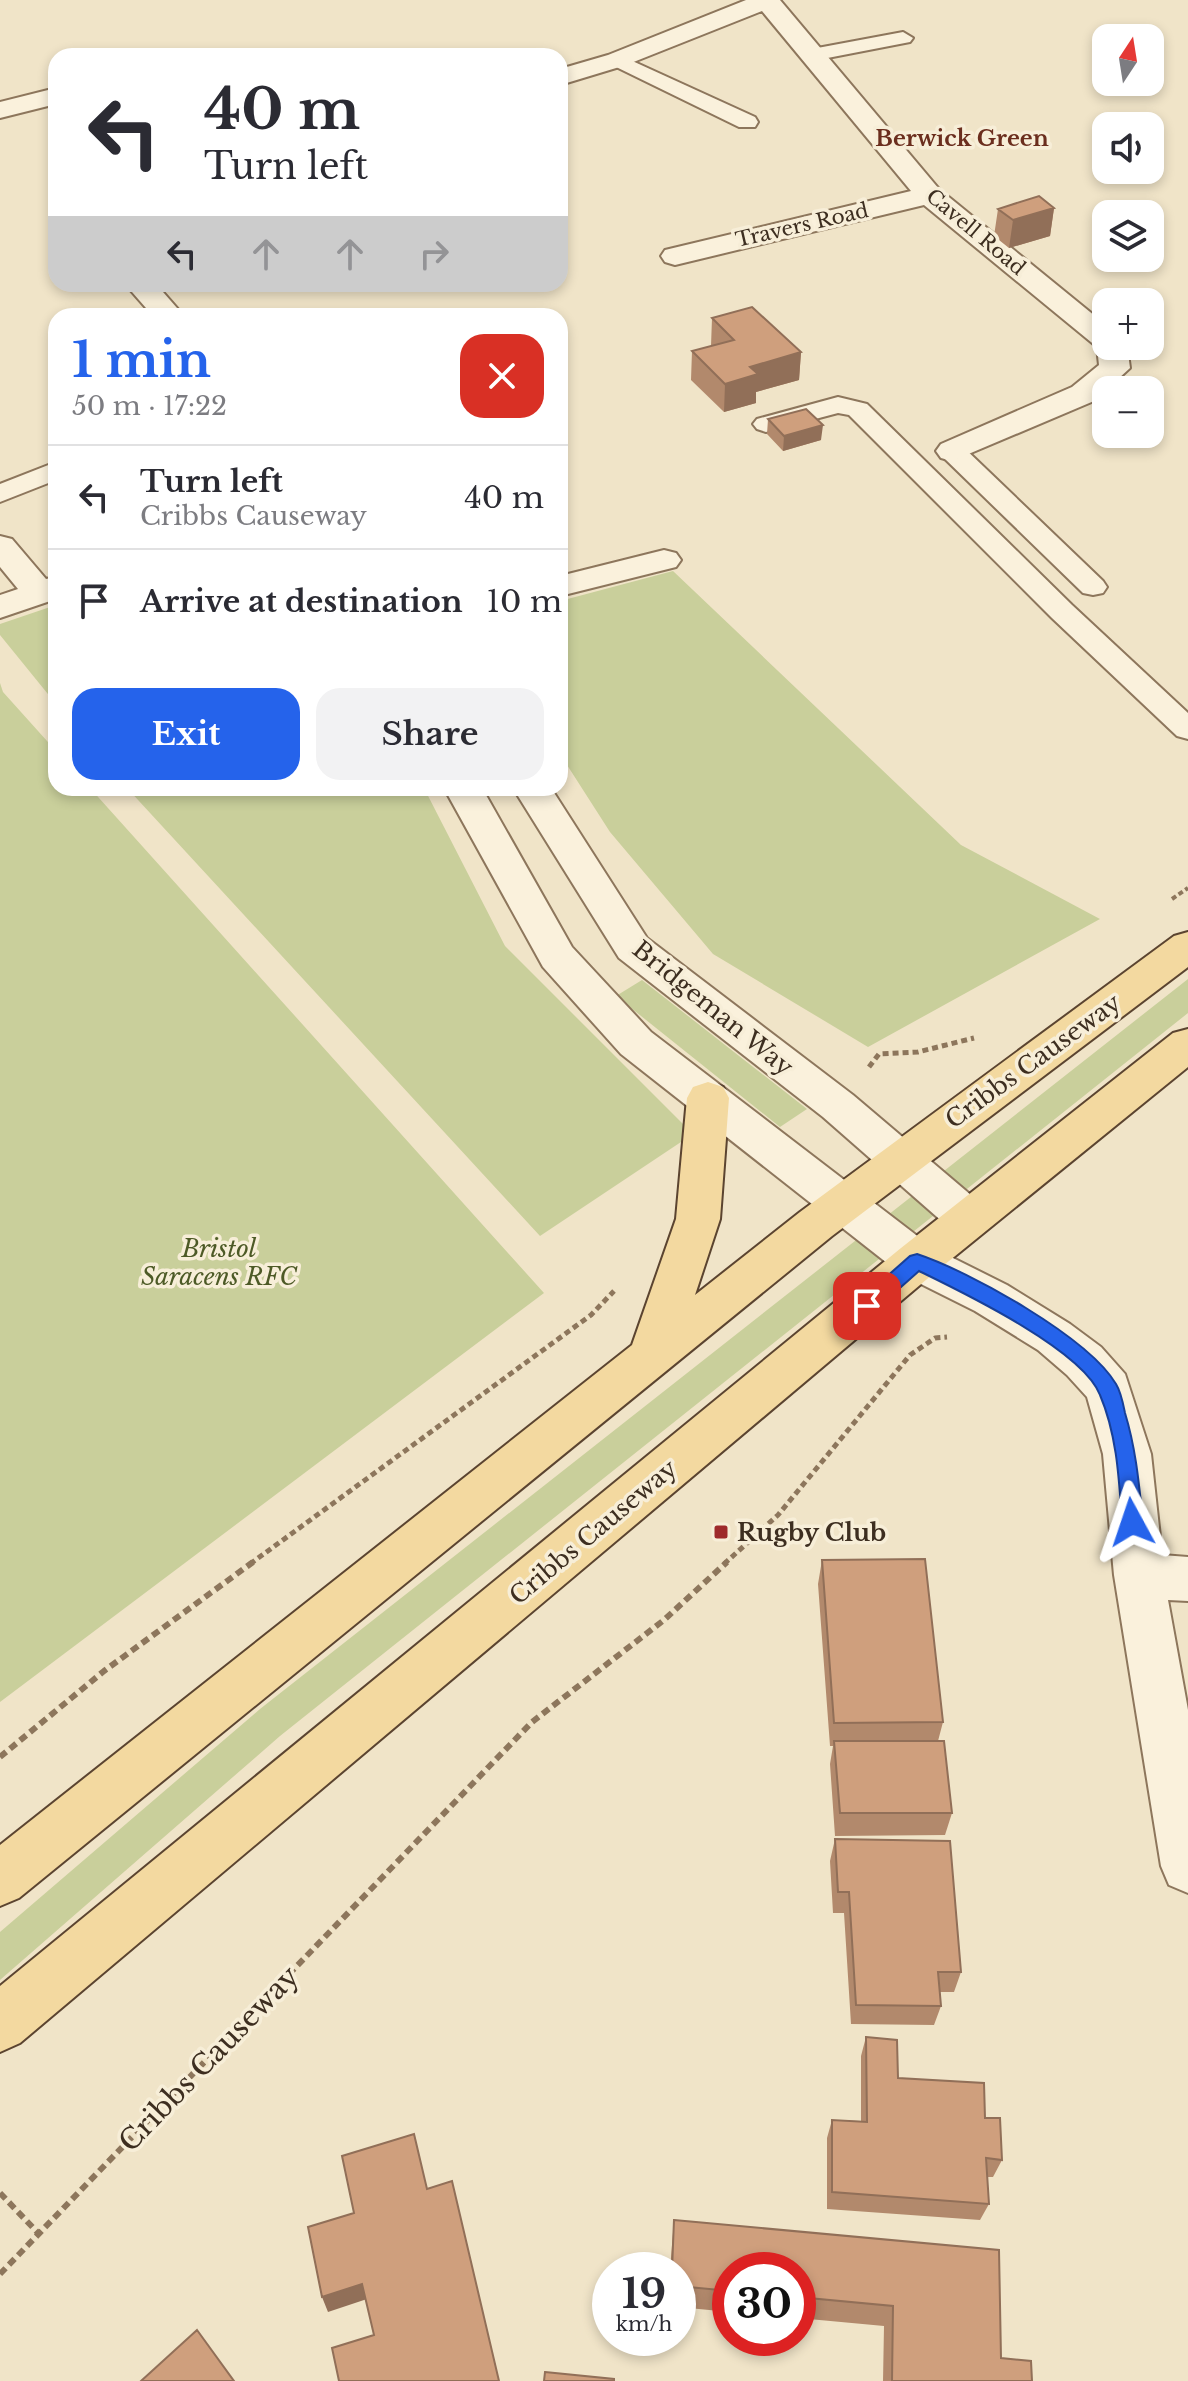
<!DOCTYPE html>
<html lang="en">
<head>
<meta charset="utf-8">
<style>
	:root { --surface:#fff; --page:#f2f2f3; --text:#2b2b33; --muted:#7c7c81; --line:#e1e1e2; --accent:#2563eb }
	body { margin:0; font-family:"Libre Baskerville",serif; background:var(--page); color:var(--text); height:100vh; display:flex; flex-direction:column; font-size:30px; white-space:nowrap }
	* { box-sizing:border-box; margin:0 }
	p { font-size:26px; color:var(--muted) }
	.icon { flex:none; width:44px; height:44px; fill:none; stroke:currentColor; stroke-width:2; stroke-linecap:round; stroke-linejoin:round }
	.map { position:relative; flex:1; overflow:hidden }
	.sheet { position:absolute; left:48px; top:308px; width:520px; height:488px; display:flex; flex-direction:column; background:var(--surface); border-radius:24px; box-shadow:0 4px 12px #0003 }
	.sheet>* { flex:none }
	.banner { position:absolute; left:48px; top:48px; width:520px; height:244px; border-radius:24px; box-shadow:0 4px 12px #0003; background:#fff; color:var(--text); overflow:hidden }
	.needle { width:52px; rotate:12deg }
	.fabs { position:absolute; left:1092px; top:24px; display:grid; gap:16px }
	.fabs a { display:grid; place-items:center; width:72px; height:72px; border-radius:16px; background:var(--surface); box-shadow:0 4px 12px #0003; font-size:40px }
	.speed { position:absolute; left:592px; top:2252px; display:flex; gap:16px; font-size:40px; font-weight:700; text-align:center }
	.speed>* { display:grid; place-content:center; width:104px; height:104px; border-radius:50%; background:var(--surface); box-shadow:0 4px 12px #0003; line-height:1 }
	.speed small { font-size:20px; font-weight:400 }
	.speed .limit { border:12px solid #d22; background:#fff; color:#111 }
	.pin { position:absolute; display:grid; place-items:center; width:68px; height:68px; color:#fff; margin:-34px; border-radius:16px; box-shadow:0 4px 12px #0006 }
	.me { position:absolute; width:88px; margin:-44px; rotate:355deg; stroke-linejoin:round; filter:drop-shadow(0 0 6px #0008) }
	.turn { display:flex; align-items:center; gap:28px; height:168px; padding:0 24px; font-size:36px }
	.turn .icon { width:104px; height:104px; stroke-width:2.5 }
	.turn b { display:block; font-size:56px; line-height:68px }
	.lanes { display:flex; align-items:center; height:76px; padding:0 24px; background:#0003; justify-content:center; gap:40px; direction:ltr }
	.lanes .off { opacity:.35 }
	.round { display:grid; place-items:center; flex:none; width:84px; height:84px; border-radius:24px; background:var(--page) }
	.overview { display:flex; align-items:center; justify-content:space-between; height:136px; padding:0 24px }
	h1 { font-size:48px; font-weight:800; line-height:60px; color:var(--accent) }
	.primary-button { display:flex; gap:16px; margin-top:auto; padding:16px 24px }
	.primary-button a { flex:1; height:92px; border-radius:24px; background:var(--accent); color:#fff; font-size:32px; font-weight:800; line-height:92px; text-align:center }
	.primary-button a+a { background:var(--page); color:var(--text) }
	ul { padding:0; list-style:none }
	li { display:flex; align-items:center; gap:24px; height:104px; padding:0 24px; border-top:2px solid var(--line) }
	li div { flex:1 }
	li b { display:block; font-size:30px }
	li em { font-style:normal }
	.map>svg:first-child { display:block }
	.green { fill:#c9cf9b }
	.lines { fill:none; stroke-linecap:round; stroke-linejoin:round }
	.lane-casing { stroke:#8d765c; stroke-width:4 }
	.street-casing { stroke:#8d765c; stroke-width:4 }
	.primary-casing { stroke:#5b4430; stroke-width:4 }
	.path-far2 { stroke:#8d765c; stroke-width:4; stroke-dasharray:5 3; stroke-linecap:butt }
	.path-far1 { stroke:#8d765c; stroke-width:5; stroke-dasharray:6 4; stroke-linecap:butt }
	.path { stroke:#8d765c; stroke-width:6; stroke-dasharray:8 5; stroke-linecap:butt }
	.lane { fill:#faf1dc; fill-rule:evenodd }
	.street { fill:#faf1dc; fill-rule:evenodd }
	.primary { fill:#f3d9a0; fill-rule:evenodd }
	.wall { fill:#b2896c }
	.shaded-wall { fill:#916f58 }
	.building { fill:#cf9f7d; stroke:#916f58; stroke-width:2 }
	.route { fill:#2563eb; stroke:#184099; stroke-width:2 }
	.poi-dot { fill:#9e2a2b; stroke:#f7eed8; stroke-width:3 }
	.labels { text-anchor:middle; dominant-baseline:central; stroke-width:7; stroke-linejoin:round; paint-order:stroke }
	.far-street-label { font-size:20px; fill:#3d2e20; stroke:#f7eed8 }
	.far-neighbourhood-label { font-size:22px; font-weight:bold; fill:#6b2e1e; stroke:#f7eed8 }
	.street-label { font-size:24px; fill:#3d2e20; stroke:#f7eed8 }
	.park-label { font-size:24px; font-style:italic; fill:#4d5a26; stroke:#f7eed8 }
	.poi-label { font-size:24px; font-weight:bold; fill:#3d2e20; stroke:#f7eed8; text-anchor:start }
	.near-street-label { font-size:28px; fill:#3d2e20; stroke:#f7eed8 }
</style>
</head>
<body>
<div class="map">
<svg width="1188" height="2381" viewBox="0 0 1188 2381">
	<rect width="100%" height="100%" fill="#f0e4c8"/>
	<path class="green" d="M673,571L961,845L1100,919L868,1047L713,954L610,832L560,754V601Z
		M56,605V704L0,635V624Z
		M0,683L3,692L56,751V788H90L544,1293L0,1702Z
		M127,788H424L505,946L693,1134L540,1236Z
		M1188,979V1013L280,1736L0,1980V1932L260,1709Z
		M642,980L807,1109L780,1127L616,996Z"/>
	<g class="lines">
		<defs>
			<path id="lane" d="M903,32L913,38L910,42L812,61L802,55L812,49Z
				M617,54L755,117L758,122L755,127H739L610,64L606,60L610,56Z
				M838,397L867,404L1072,605L1188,713V739L1177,736L1052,618L849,415L838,413L766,432L757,429L753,424L757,419Z
				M952,443L961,445L1103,581L1107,587L1103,593L1093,595L1083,593L943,457L939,451L943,445Z
				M56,462V480L0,502V484Z"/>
			<path id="street" d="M746,0H780L939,189L1106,325V346H1127L1130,368L1094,401L952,461L941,458L936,451L941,444L1072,387L1099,365L1097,347L924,205L675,265L665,262L661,256L665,250L911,191L762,11L626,65L560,85V69L608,55Z
				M56,88V104L0,118V102Z
				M125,284H156L184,316H153Z
				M0,536L12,539L46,579L56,577V599L0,618V595L18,589L0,567Z
				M664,550L676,553L681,560L676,567L560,596V576Z
				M444,788H482L572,947L651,1032L933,1248L1007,1285L1070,1324L1101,1347L1125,1374L1151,1454L1162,1555L1188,1557V1601L1168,1600L1188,1710V1893L1169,1885L1161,1866L1114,1575L1103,1454L1087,1397L1067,1375L1038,1350L975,1311L901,1274L621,1054L543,967Z
				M513,788H551L647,938L853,1095L985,1207L991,1219L985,1231L969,1236L953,1231L823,1117L619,958Z"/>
			<path id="primary" d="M1188,932V967L832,1236L19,1898L0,1906V1845L632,1345L676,1219L687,1098L693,1087L708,1082L723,1087L729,1098L720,1219L695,1295L800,1212L1174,936Z
				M1188,1029V1067L933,1274L20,2043L0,2052V1986L901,1248L1173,1033Z"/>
		</defs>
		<use href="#lane" class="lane-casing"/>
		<use href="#street" class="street-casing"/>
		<use href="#primary" class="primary-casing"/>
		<path class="path-far2" d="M1172,899L1188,888"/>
		<path class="path-far1" d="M869,1067L879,1054L918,1052L974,1038
			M250,1564L591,1315L614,1291
			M724,1564L778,1515L910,1355L935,1338L947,1337"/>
		<path class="path" d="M0,1757L104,1671L253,1562
			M0,2193L40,2235
			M0,2274L532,1722L664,1620L727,1562"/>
		<use href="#lane" class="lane"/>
		<use href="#street" class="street"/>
		<use href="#primary" class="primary"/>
	</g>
	<path class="wall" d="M1054,208L1050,236L1009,248L994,236L998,209Z
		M712,318L801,352L799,380L756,392V403L724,412L691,380L692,351L711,346Z
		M768,419L821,440L783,451L767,434Z
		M822,1560L943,1722L938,1741L952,1813L945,1835L835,1836L830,1764L833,1746H830L818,1584Z
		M835,1839L961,1972L954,1992H940L941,2006L934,2025L851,2024L844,1913H833L830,1861Z
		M866,2037L898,2078L985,2118L1002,2160L993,2177H987L989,2204L980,2220L827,2209V2138L832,2120L861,2121V2056Z
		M674,2220L999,2250L1001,2358L1032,2381H883L884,2326L798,2318V2270H730V2312L678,2307V2270H670Z"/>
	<path class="shaded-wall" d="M1054,208L1050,236L1009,248L1013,220Z
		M801,352L799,380L756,392V403L724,412L725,384L750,367Z
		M823,425L821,440L783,451L784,436Z
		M362,2284L367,2299L328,2312L322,2297Z"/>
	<path class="building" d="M1039,196L1054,208L1013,220L998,209Z
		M752,307L801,352L750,367L758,374L725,384L692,351L734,340L712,318Z
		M806,409L823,425L784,436L768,419Z
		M925,1559L943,1722L834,1723L822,1560Z
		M834,1741H944L952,1813H840Z
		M835,1839L950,1841L961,1972H938L941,2006L856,2005L849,1892H838Z
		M866,2037L897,2040L898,2078L984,2083L985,2118H1000L1002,2160L986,2158L989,2204L832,2192V2120L867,2122Z
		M414,2134L427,2189L452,2181L499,2381H339L332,2348L374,2335L362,2284L322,2297L308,2227L354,2213L342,2156Z
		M674,2220L999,2250L1001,2358L1031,2361L1032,2381H892L893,2306L798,2297V2270H730V2291L678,2286V2270H672Z
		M197,2330L234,2381H141Z
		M545,2372L614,2379V2381H544Z"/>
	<path class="route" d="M917,1254C969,1271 1088,1337 1116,1384C1121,1392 1123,1403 1125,1413C1136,1449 1139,1484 1143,1522L1140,1528L1132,1531L1125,1528L1122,1522C1119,1479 1117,1435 1100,1395C1083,1350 962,1292 919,1271L874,1311H860L858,1306L860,1300L910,1256Z"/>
	<rect class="poi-dot" x="713" y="1524" width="16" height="16" rx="4"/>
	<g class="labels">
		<g class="far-street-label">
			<text transform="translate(802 225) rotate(-13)">Travers Road</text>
			<text transform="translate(976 232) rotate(40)">Cavell Road</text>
		</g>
		<g class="far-neighbourhood-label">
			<text x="962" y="138">Berwick Green</text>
		</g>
		<g class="street-label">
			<text transform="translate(713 1008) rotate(39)">Bridgeman Way</text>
			<text transform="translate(1033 1061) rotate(-36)">Cribbs Causeway</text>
			<text transform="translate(593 1532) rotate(-40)">Cribbs Causeway</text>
		</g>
		<g class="park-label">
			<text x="219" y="1248">Bristol<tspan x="219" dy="28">Saracens RFC</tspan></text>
		</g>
		<g class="poi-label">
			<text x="737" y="1532">Rugby Club</text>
		</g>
		<g class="near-street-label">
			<text transform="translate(209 2059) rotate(-46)">Cribbs Causeway</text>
		</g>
	</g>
</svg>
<div class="fabs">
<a><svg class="needle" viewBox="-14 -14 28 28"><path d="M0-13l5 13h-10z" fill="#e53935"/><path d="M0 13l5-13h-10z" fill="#7c7c81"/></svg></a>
<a><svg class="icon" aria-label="sound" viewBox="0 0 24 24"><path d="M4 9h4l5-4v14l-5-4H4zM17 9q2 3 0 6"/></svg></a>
<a><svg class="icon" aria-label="layers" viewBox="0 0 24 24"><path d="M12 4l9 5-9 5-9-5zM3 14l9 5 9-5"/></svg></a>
<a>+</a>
<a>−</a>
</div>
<div class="speed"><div>19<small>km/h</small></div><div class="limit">30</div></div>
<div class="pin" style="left:867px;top:1306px;background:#d93025"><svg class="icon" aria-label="arrive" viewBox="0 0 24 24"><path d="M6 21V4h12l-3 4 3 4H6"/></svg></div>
<svg class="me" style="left:1132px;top:1522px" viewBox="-20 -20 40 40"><path d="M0-17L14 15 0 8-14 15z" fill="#2563eb" stroke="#fff" stroke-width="4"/></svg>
<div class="banner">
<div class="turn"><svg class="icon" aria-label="left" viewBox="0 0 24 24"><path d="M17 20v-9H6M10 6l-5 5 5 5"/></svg><div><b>40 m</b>Turn left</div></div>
<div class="lanes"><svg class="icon" aria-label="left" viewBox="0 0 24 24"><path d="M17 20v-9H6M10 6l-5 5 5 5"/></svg><svg class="icon off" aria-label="ahead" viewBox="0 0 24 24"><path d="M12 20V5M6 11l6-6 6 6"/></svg><svg class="icon off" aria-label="ahead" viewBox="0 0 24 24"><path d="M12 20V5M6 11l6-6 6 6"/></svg><svg class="icon off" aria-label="right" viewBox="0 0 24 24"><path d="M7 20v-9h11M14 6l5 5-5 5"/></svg></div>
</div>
<section class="sheet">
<div class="overview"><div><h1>1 min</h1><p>50 m · 17:22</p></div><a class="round" style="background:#d93025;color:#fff"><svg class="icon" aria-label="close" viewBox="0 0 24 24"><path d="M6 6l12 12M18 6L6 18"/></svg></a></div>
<ul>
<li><svg class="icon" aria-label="left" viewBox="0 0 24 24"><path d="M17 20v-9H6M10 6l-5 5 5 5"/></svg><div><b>Turn left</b><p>Cribbs Causeway</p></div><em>40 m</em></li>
<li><svg class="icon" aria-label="arrive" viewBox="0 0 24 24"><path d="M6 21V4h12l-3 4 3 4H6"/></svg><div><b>Arrive at destination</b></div><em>10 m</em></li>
</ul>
<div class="primary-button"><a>Exit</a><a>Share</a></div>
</section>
</div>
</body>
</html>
